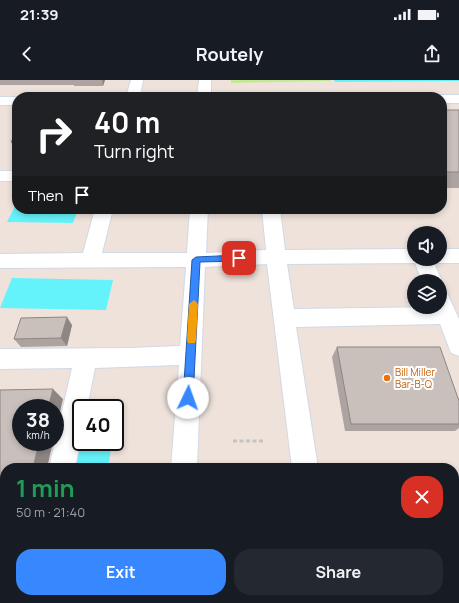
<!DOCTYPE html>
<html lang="en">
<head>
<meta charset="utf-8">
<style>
	:root { --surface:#171b24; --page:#242831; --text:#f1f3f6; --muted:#9ea1a6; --accent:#3788ff }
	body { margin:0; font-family:Manrope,sans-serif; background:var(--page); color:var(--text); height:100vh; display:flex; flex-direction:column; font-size:15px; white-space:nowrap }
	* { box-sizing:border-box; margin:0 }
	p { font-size:13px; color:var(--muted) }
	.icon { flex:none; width:22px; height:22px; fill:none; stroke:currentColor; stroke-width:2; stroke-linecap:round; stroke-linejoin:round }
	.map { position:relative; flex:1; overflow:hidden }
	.drawer { position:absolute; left:0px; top:383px; width:459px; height:140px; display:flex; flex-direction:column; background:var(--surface); border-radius:16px 16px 0 0; box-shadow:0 2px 6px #0003 }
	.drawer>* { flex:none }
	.hud { position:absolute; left:12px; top:12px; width:435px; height:122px; border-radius:16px; box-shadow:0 2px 6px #0003; background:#202124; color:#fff; overflow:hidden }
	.fabs { position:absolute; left:407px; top:146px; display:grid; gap:8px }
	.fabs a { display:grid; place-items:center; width:40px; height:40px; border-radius:50%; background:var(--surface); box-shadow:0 2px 6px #0003; font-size:20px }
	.speed { position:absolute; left:12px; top:319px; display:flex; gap:8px; font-size:20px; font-weight:700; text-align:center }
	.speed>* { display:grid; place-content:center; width:52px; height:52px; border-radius:50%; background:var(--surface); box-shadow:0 2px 6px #0003; line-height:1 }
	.speed small { font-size:10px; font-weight:400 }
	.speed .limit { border:2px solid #111; border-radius:6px; background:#fff; color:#111 }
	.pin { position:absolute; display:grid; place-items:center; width:34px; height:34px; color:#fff; margin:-17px; border-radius:8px; box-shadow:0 2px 6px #0006 }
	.me { position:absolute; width:44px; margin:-22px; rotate:3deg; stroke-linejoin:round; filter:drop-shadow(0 0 3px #0008) }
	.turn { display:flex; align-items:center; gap:14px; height:84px; padding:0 16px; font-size:18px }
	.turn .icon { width:52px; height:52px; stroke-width:2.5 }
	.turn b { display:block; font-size:28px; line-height:34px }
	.then { display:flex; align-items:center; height:38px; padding:0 16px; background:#0003; gap:8px; font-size:15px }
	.round { display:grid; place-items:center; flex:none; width:42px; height:42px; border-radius:16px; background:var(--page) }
	.summary { display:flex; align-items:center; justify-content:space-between; height:68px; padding:0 16px }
	h1 { font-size:24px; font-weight:700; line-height:30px; color:#1e9e55 }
	.cta { display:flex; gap:8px; margin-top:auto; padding:8px 16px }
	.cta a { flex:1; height:46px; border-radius:16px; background:var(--accent); color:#fff; font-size:16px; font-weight:700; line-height:46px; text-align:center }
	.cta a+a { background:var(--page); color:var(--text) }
	.status { display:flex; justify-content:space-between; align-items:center; height:28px; padding:0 20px; background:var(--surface); direction:ltr }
	.status svg { height:11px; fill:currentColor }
	header { display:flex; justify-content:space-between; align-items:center; height:52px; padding:0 16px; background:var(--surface); font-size:18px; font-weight:700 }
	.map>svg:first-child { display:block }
	.green { fill:#c3ea92 }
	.water { fill:#64f3fa }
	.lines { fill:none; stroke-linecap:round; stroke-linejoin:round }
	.minor-casing { stroke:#d0d9e5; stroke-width:2 }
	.path { stroke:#c3c3c3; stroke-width:3; stroke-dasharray:4 2.5; stroke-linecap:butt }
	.minor { fill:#fff; fill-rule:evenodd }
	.wall { fill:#ada4a1 }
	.shaded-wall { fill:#8d8683 }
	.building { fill:#c9bfbb; stroke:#8d8683 }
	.route { fill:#3788ff; stroke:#2458a6 }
	.slow { fill:#f59e0b }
	.food-dot { fill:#e8710a; stroke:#fff; stroke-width:1.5 }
	.labels { text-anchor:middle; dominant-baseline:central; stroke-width:4; stroke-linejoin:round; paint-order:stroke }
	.food-label { font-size:10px; fill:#c56008; stroke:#fff; text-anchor:start }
</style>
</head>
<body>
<div class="status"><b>21:39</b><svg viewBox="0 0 49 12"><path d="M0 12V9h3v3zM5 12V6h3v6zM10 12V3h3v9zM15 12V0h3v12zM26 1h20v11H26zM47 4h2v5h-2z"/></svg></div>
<header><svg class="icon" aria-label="back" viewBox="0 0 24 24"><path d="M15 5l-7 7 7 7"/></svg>Routely<svg class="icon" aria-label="share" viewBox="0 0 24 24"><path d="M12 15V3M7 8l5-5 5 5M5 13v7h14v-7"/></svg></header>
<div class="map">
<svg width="459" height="523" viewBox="0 0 459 523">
	<rect width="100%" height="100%" fill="#eee2db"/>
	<path class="green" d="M231,0H330L331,1L231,3Z"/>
	<path class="water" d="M334,0H459V1L335,2Z
		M17,122V129H78L73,143L7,142Z
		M12,198L113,200L106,230L0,228Z
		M89,324L119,325L115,349V328H88Z
		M81,357V362H112L108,388H74Z"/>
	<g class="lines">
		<defs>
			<path id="minor" d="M131,0H143L140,17H126Z
				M199,0H211V17H197Z
				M442,15H459V23H442V17H437Z
				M0,17H17V25H0Z
				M0,91H17V101H0Z
				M95,129H113L102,173H187L190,129H208L206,173L266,170L262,129H280L285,170L414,169V179H440V169H459V183H440L433,181L442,201L440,205V201H422L415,183L287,184L294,229L440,227V211L447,213L459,239V276L451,273L440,244L296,247L318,388H292L267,184L205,187L197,388H171L179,285L95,288L87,328H81V358L75,388H49L72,288L0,289V269L129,268L180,266L186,187L0,188V174L83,173Z
				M454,395H459V423H454Z
				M0,413H5V441H0Z
				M160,518H192V523H160Z"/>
		</defs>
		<use href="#minor" class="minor-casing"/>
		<path class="path" d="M233,361H264"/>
		<use href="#minor" class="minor"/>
	</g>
	<path class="wall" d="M0,0H105L103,6H74V5H0Z
		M442,30H459V108H442Z
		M17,51V72H16L11,62Z
		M72,245L67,266L21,267L14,259Z
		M337,267L459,321V348L455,351H345L332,277Z
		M0,310L63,319L5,388V402H0Z"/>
	<path class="shaded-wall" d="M102,0H105L103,6Z
		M67,237L72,245L67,266L61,258Z
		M53,309L63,319L55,354V328H48Z
		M39,362H53L47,388H33Z"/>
	<path class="building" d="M299,13L365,14L366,17H299Z
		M442,30H459V92H442Z
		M17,51V62H11Z
		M67,237L61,258L14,259L21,238Z
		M337,267H440L459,321V344H351Z
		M53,309L48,328H21V362H39L33,388H5V396H0V310Z"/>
	<path class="route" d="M239,175L243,178L239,181L200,182L193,318L192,321L188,322L185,321L183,318L192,180L196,177Z"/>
	<path class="slow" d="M194,220L198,224L196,260L195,263H188L187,260L189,224Z"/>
	<circle class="food-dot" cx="387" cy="298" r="4"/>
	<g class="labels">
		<g class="food-label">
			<text x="395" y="292">Bill Miller<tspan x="395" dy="12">Bar-B-Q</tspan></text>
		</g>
	</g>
</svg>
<div class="fabs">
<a><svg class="icon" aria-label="sound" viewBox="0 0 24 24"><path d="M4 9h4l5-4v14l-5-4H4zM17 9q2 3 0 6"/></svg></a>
<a><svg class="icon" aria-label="layers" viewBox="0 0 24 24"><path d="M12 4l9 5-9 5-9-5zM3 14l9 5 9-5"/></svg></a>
</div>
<div class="speed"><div>38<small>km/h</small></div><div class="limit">40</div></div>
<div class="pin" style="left:239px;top:178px;background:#d93025"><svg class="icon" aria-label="arrive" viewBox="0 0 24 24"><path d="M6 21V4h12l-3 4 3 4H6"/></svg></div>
<svg class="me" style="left:188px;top:318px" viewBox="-20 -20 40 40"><circle r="19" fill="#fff"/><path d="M0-13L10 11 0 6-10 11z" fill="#3788ff"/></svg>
<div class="hud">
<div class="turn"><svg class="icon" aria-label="right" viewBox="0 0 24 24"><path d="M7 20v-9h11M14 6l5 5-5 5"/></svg><div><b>40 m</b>Turn right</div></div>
<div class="then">Then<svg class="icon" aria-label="arrive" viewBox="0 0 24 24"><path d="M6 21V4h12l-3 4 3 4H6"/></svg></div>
</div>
<section class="drawer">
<div class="summary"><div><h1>1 min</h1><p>50 m · 21:40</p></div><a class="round" style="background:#d93025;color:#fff"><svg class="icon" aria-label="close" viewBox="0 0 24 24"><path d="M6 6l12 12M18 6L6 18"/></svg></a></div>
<div class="cta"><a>Exit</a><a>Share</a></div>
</section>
</div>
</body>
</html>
